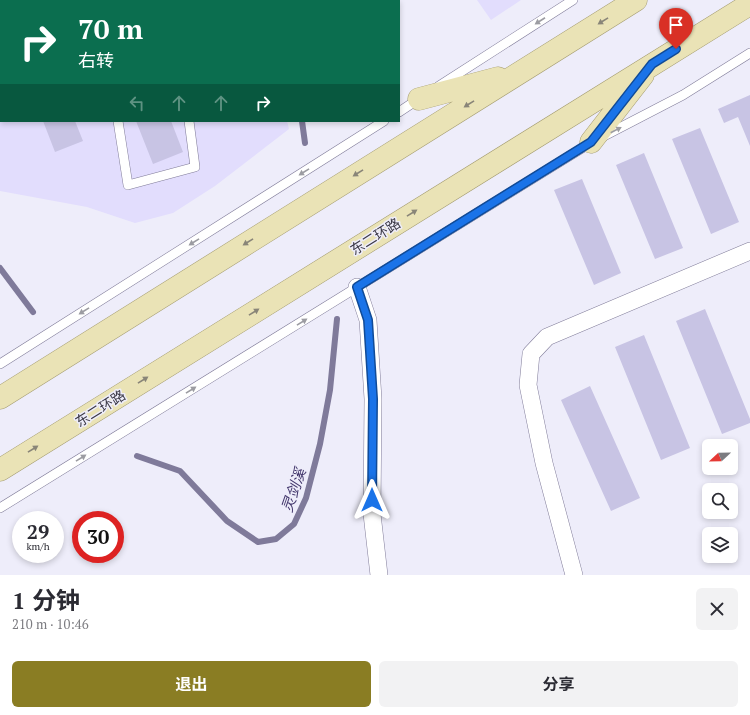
<!DOCTYPE html>
<html lang="zh">
<head>
<meta charset="utf-8">
<style>
	:root { --surface:#fff; --page:#f2f2f3; --text:#2b2b33; --muted:#7c7c81; --accent:#8a7d23 }
	body { margin:0; font-family:"PT Serif","Noto Sans SC",serif; background:var(--page); color:var(--text); height:100vh; display:flex; flex-direction:column; font-size:15px; white-space:nowrap }
	* { box-sizing:border-box; margin:0 }
	p { font-size:13px; color:var(--muted) }
	.icon { flex:none; width:22px; height:22px; fill:none; stroke:currentColor; stroke-width:2; stroke-linecap:round; stroke-linejoin:round }
	.map { position:relative; height:575px; overflow:hidden }
	.drawer { display:flex; flex-direction:column; background:var(--surface); flex:1 }
	.drawer>* { flex:none }
	.hud { position:absolute; left:0px; top:0px; width:400px; height:122px; box-shadow:0 2px 6px #0003; background:#0b6e4f; color:#fff; overflow:hidden }
	.needle { width:26px; rotate:248deg }
	.controls { position:absolute; left:702px; top:439px; display:grid; gap:8px }
	.controls a { display:grid; place-items:center; width:36px; height:36px; border-radius:6px; background:var(--surface); box-shadow:0 2px 6px #0003; font-size:20px }
	.speed { position:absolute; left:12px; top:511px; display:flex; gap:8px; font-size:20px; font-weight:700; text-align:center }
	.speed>* { display:grid; place-content:center; width:52px; height:52px; border-radius:50%; background:var(--surface); box-shadow:0 2px 6px #0003; line-height:1 }
	.speed small { font-size:10px; font-weight:400 }
	.speed .limit { border:6px solid #d22; background:#fff; color:#111 }
	.pin { position:absolute; display:grid; place-items:center; width:34px; height:34px; color:#fff; margin:-41px -17px; border-radius:50% 50% 50% 0; rotate:-45deg; box-shadow:0 0 4px #0007 }
	.pin .icon { rotate:45deg }
	.me { position:absolute; width:44px; margin:-22px; rotate:0deg; stroke-linejoin:round; filter:drop-shadow(0 0 3px #0008) }
	.turn { display:flex; align-items:center; gap:14px; height:84px; padding:0 12px; font-size:18px }
	.turn .icon { width:52px; height:52px; stroke-width:2.5 }
	.turn b { display:block; font-size:28px; line-height:34px }
	.lanes { display:flex; align-items:center; height:38px; padding:0 12px; background:#0003; justify-content:center; gap:20px; direction:ltr }
	.lanes .off { opacity:.35 }
	.round { display:grid; place-items:center; flex:none; width:42px; height:42px; border-radius:6px; background:var(--page) }
	.summary { display:flex; align-items:center; justify-content:space-between; height:68px; padding:0 12px }
	h1 { font-size:24px; font-weight:700; line-height:30px }
	.action { display:flex; gap:8px; margin-top:auto; padding:8px 12px }
	.action a { flex:1; height:46px; border-radius:6px; background:var(--accent); color:#fff; font-size:16px; font-weight:700; line-height:46px; text-align:center }
	.action a+a { background:var(--page); color:var(--text) }
	.map>svg:first-child { display:block }
	.built { fill:#e2ddfd }
	.lines { fill:none; stroke-linecap:round; stroke-linejoin:round }
	.stream { stroke:#7f7a9a; stroke-width:6 }
	.building { fill:#c8c4e4 }
	.service-casing { stroke:#807c99; stroke-width:10 }
	.minor-casing { stroke:#807c99; stroke-width:18 }
	.primary-casing { stroke:#a39b6f; stroke-width:23 }
	.service { stroke:#fff; stroke-width:9 }
	.minor { stroke:#fff; stroke-width:17 }
	.primary { stroke:#eae3b6; stroke-width:22 }
	.oneway { fill:#9c9ca2 }
	.oneway2 { fill:#898578 }
	.route-casing { stroke:#114b97; stroke-width:10 }
	.route { stroke:#1a73e8; stroke-width:7 }
	.labels { text-anchor:middle; dominant-baseline:central; stroke-width:3; stroke-linejoin:round; paint-order:stroke }
	.street-label { font-size:14px; fill:#3a3845; stroke:#eeedfa }
	.water-label { font-size:15px; font-style:italic; fill:#43376c; stroke:#eeedfa }
</style>
</head>
<body>
<div class="map">
<svg width="750" height="575" viewBox="0 0 750 575">
	<rect width="100%" height="100%" fill="#eeedfa"/>
	<path class="built" d="M0,0H295V1H1V121H287L289,129L215,186L173,213L135,223L87,207L0,191Z
		M477,0H521L491,20Z"/>
	<g class="lines">
		<path class="stream" d="M286,0V1
			M302,121L305,143
			M0,268L33,312
			M137,456L180,471L227,521L258,542L276,539L294,524L306,498L320,444L330,390L337,319"/>
	</g>
	<path class="building" d="M750,95V146L738,117L724,123L718,109Z
		M43,121H75L83,141L55,152Z
		M136,121H171L183,152L153,164Z
		M700,128L739,222L711,234L672,139Z
		M644,153L683,248L655,259L616,165Z
		M582,179L621,273L594,285L554,190Z
		M705,309L750,419V423L722,434L676,321Z
		M644,335L690,448L661,460L615,347Z
		M590,386L640,498L611,511L561,400Z"/>
	<g class="lines">
		<defs>
			<path id="service" d="M30,0V1
				M100,0V1
				M174,0V1
				M73,1L76,0
				M0,32H1
				M439,86L573,0
				M399,112L420,98
				M118,121L128,185L195,167L189,121
				M604,136L683,95L750,53
				M0,364L384,121
				M0,508L592,142"/>
			<path id="minor" d="M357,287L368,320L373,399L372,514L379,575
				M574,575L544,463L528,385L531,354L547,337L750,251"/>
			<path id="primary" d="M419,99L498,78
				M591,142L643,75
				M0,398L636,0
				M0,470L750,4"/>
		</defs>
		<use href="#service" class="service-casing"/>
		<use href="#minor" class="minor-casing"/>
		<use href="#primary" class="primary-casing"/>
		<use href="#service" class="service"/>
		<use href="#minor" class="minor"/>
		<use href="#primary" class="primary"/>
	</g>
	<defs><path id="oneway-solid" d="M-6-.8H1V-3.2L6.5 0L1 3.2V.8H-6Z"/></defs>
	<g class="oneway">
		<use href="#oneway-solid" transform="translate(540 21) rotate(147)"/>
		<use href="#oneway-solid" transform="translate(616 130) rotate(-27)"/>
		<use href="#oneway-solid" transform="translate(304 172) rotate(148)"/>
		<use href="#oneway-solid" transform="translate(194 242) rotate(148)"/>
		<use href="#oneway-solid" transform="translate(84 311) rotate(148)"/>
		<use href="#oneway-solid" transform="translate(302 322) rotate(-32)"/>
		<use href="#oneway-solid" transform="translate(191 390) rotate(-32)"/>
		<use href="#oneway-solid" transform="translate(81 458) rotate(-32)"/>
	</g>
	<g class="oneway2">
		<use href="#oneway-solid" transform="translate(603 21) rotate(148)"/>
		<use href="#oneway-solid" transform="translate(469 104) rotate(148)"/>
		<use href="#oneway-solid" transform="translate(358 173) rotate(148)"/>
		<use href="#oneway-solid" transform="translate(412 213) rotate(-32)"/>
		<use href="#oneway-solid" transform="translate(248 242) rotate(148)"/>
		<use href="#oneway-solid" transform="translate(254 312) rotate(-32)"/>
		<use href="#oneway-solid" transform="translate(143 380) rotate(-32)"/>
		<use href="#oneway-solid" transform="translate(33 449) rotate(-32)"/>
	</g>
	<g class="lines">
		<defs>
			<path id="route" d="M372,500L373,399L368,320L357,287L591,142L652,64L676,49"/>
		</defs>
		<use href="#route" class="route-casing"/>
		<use href="#route" class="route"/>
	</g>
	<g class="labels">
		<g class="street-label">
			<text transform="translate(375 236) rotate(-32)">东二环路</text>
			<text transform="translate(100 408) rotate(-32)">东二环路</text>
		</g>
		<g class="water-label">
			<text transform="translate(293 490) rotate(-71)">灵剑溪</text>
		</g>
	</g>
</svg>
<div class="controls">
<a><svg class="needle" viewBox="-14 -14 28 28"><path d="M0-13l5 13h-10z" fill="#e53935"/><path d="M0 13l5-13h-10z" fill="#7c7c81"/></svg></a>
<a><svg class="icon" aria-label="search" viewBox="0 0 24 24"><circle cx="10" cy="10" r="6"/><path d="M15 15l6 6"/></svg></a>
<a><svg class="icon" aria-label="layers" viewBox="0 0 24 24"><path d="M12 4l9 5-9 5-9-5zM3 14l9 5 9-5"/></svg></a>
</div>
<div class="speed"><div>29<small>km/h</small></div><div class="limit">30</div></div>
<div class="pin" style="left:676px;top:49px;background:#d93025"><svg class="icon" aria-label="arrive" viewBox="0 0 24 24"><path d="M6 21V4h12l-3 4 3 4H6"/></svg></div>
<svg class="me" style="left:372px;top:500px" viewBox="-20 -20 40 40"><path d="M0-17L14 15 0 8-14 15z" fill="#1a73e8" stroke="#fff" stroke-width="4"/></svg>
<div class="hud">
<div class="turn"><svg class="icon" aria-label="right" viewBox="0 0 24 24"><path d="M7 20v-9h11M14 6l5 5-5 5"/></svg><div><b>70 m</b>右转</div></div>
<div class="lanes"><svg class="icon off" aria-label="left" viewBox="0 0 24 24"><path d="M17 20v-9H6M10 6l-5 5 5 5"/></svg><svg class="icon off" aria-label="ahead" viewBox="0 0 24 24"><path d="M12 20V5M6 11l6-6 6 6"/></svg><svg class="icon off" aria-label="ahead" viewBox="0 0 24 24"><path d="M12 20V5M6 11l6-6 6 6"/></svg><svg class="icon" aria-label="right" viewBox="0 0 24 24"><path d="M7 20v-9h11M14 6l5 5-5 5"/></svg></div>
</div>
</div>
<section class="drawer">
<div class="summary"><div><h1>1 分钟</h1><p>210 m · 10:46</p></div><a class="round"><svg class="icon" aria-label="close" viewBox="0 0 24 24"><path d="M6 6l12 12M18 6L6 18"/></svg></a></div>
<div class="action"><a>退出</a><a>分享</a></div>
</section>
</body>
</html>
